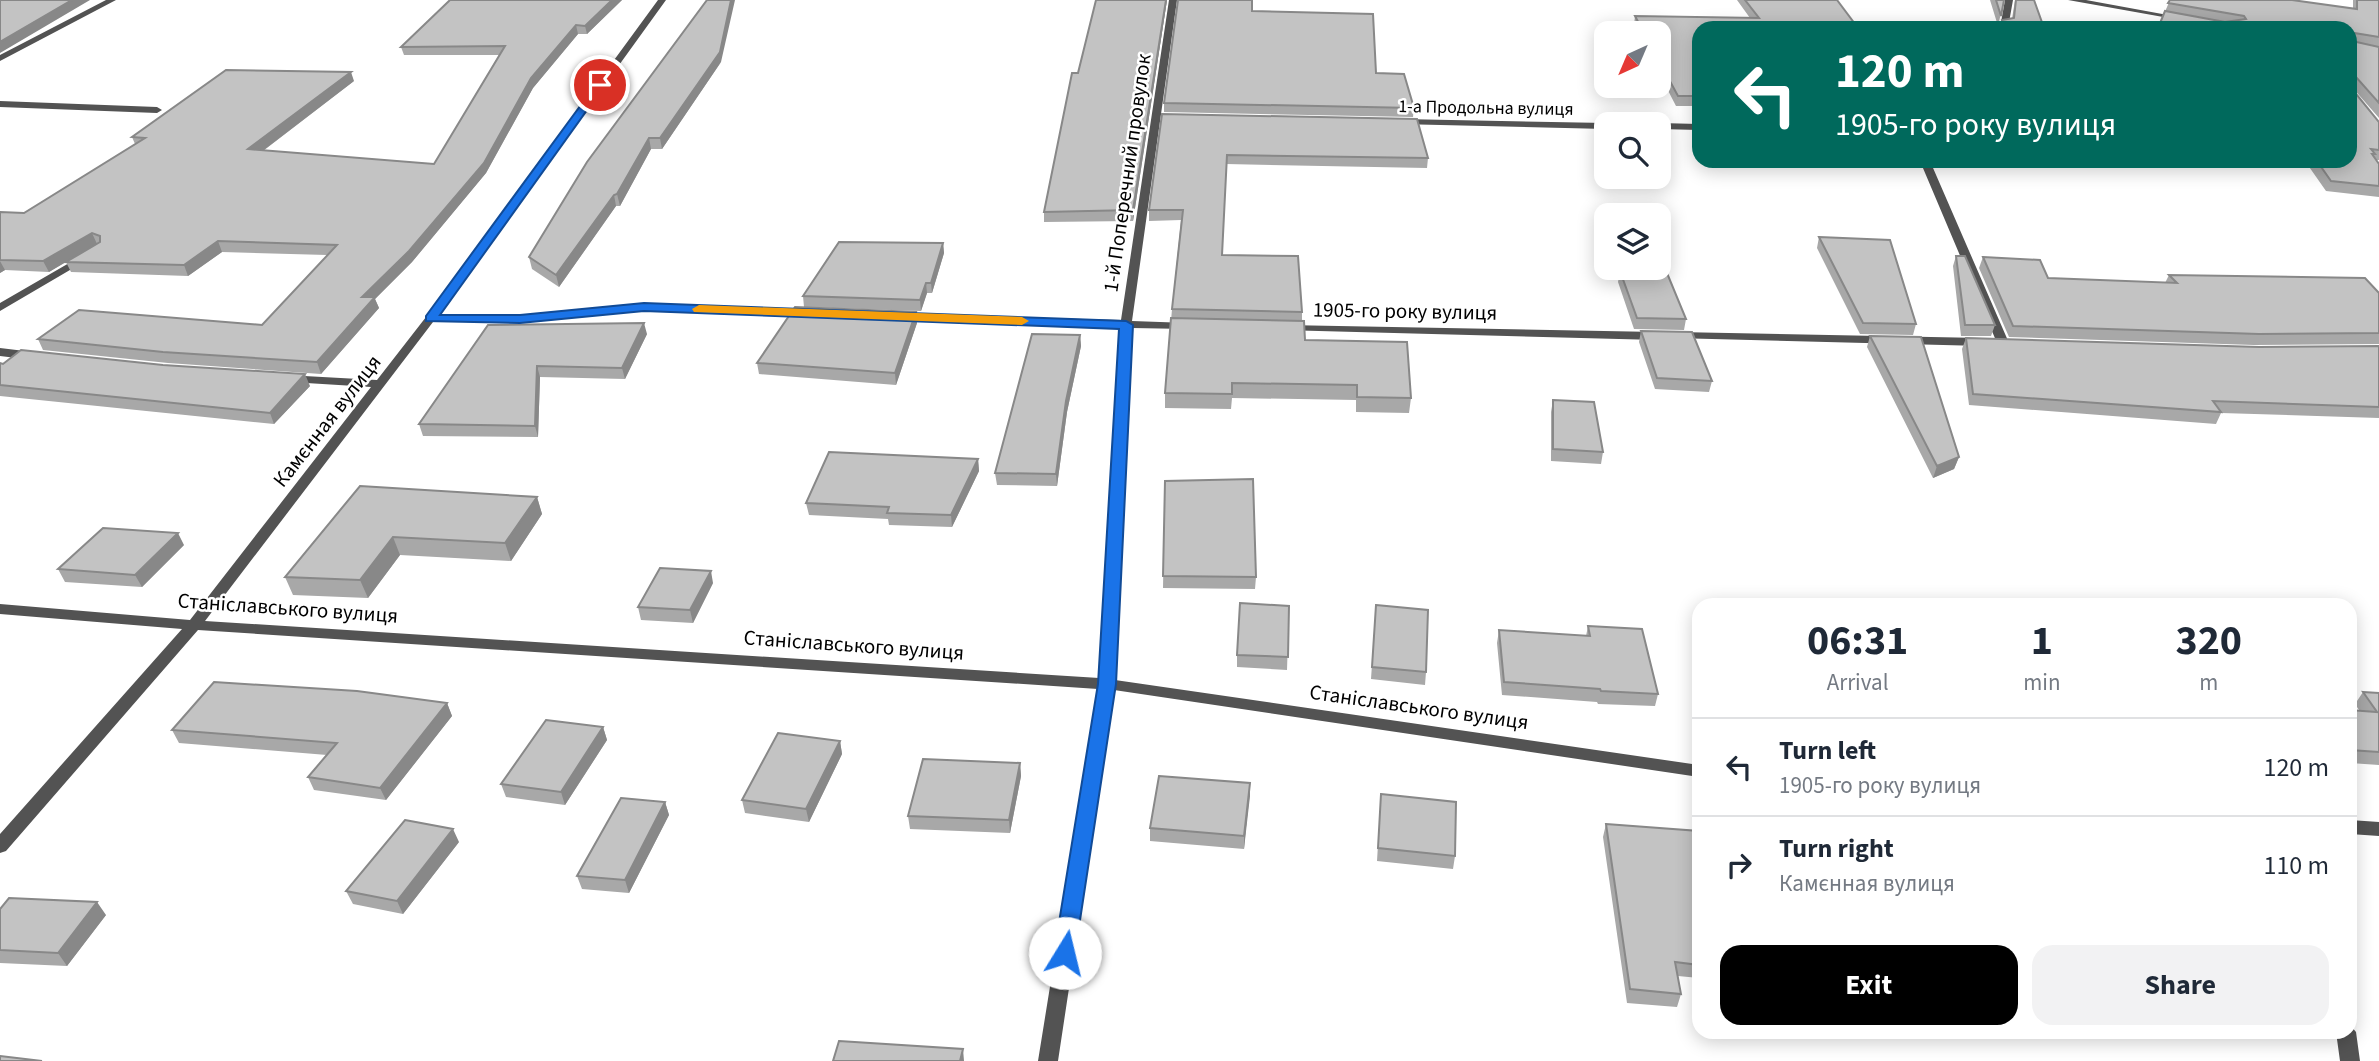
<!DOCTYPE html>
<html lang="en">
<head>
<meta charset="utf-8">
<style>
	:root { --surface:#fff; --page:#f2f2f3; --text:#1f2937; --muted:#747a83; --line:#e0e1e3; --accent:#000 }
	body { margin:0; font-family:"Source Sans 3",sans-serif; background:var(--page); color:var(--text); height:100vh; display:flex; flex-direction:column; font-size:26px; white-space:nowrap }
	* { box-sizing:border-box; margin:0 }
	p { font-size:23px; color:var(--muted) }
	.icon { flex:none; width:38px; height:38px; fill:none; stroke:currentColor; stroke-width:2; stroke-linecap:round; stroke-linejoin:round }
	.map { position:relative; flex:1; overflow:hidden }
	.sheet { position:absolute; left:1692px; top:598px; width:665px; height:441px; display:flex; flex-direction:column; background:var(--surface); border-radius:21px; box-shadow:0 4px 18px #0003 }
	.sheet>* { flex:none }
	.top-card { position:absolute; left:1692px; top:21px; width:665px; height:147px; border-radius:21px; box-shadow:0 4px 18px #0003; background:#00695c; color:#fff; overflow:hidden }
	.needle { width:46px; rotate:224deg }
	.buttons { position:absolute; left:1594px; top:21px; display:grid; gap:14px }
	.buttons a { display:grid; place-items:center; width:77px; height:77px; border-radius:14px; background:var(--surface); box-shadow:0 4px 18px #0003; font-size:35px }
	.pin { position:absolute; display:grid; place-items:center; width:60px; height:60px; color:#fff; margin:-30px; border:4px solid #fff; border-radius:50%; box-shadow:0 2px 7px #0007 }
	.me { position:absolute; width:77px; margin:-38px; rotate:9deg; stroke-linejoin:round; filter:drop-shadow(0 0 5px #0008) }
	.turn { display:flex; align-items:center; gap:24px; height:147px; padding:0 28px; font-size:32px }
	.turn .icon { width:91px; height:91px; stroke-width:2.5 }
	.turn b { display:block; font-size:49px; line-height:60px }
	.eta { display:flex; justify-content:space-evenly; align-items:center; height:119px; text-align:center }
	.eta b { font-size:42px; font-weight:700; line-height:49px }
	.action { display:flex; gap:14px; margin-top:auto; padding:14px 28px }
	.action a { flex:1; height:80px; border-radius:21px; background:var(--accent); color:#fff; font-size:28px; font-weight:700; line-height:80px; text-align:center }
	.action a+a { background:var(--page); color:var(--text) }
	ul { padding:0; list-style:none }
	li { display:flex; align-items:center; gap:21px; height:98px; padding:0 28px; border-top:2px solid var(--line) }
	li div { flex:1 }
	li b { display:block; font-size:26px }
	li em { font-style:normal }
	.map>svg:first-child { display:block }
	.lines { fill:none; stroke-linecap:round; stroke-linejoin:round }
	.service { fill:#535353; fill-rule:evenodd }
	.minor { fill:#535353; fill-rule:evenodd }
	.tertiary { fill:#535353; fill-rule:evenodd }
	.wall { fill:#a8a8a8 }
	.shaded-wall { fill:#888 }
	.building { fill:#c3c3c3; stroke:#888; stroke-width:2 }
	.route { fill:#1a73e8; stroke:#114b97; stroke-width:2 }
	.slow { fill:#f59e0b }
	.labels { text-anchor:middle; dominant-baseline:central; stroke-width:5; stroke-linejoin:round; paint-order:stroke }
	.far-street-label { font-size:18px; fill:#000; stroke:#fff }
	.street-label { font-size:21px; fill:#000; stroke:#fff }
</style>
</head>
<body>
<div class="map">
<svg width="2379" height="1061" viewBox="0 0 2379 1061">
	<rect width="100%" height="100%" fill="#fff"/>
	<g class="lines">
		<path class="service" d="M0,101L157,107L162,110L157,113L0,107Z
			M1920,161H1930L2009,343L2007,346L2003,347L1997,343Z
			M83,255L87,256V260L0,311V303Z"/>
		<path class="minor" d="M106,0H116L0,61V55Z
			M658,0H666L438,316H520L644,304L810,310L814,311V315L644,310L520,322H433L205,621L1099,678L1120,327L897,320L891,317L897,314L1121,320L1169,0H1177L1132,321L1188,323L1194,326L1188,329L1132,328L1115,680L1699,765V777L1114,690L1058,1061H1038L1098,689L198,630L6,851L0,853V834L182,629L0,614V604L190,620L371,387L290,382L284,378L286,375L377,380L426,317Z
			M2005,0H2013L2008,28H2000Z
			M1401,119L1606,123L1609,124H1606V129L1398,124V120Z
			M1659,123L1699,124V130L1659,129V124H1656Z
			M1285,325L1657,332L1663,336L1657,340L1281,330V326Z
			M1677,332L1982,338L1988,342L1982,346L1673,338L1671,336Z
			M0,348L33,352L39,356L33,360L0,356Z
			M2350,820L2379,822V836L2350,834Z
			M2350,1025L2356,1032L2360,1061H2340L2336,1032H2350Z"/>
		<path class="tertiary" d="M2068,0H2086L2184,18L2180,20Z"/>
	</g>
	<path class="wall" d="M450,0H622L587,34H578L533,88L486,173L412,262L375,299L379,308L321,374L168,363L43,350L38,339L262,325L327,255L222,252L188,276L71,272L66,262L70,259L49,272L5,270L0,273V212L24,213L135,144L132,137L354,81L263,151L434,164L499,55H404L401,47Z
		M1096,0H1167L1133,221L1044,222V212Z
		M1737,0H1837L1858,28H1699V106H1676L1659,73V33H1638L1634,25L1635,16L1750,18Z
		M1990,0H2004L1998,26Z
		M2015,0H2034L2044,28H1999L2002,20L2012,19Z
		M2170,0L2353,8V0H2379V118L2352,87V89L2379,122V160H2376L2379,164V197L2326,191L2305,161H2350V28H2158Z
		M1252,11L1376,73L1414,108L1413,117L1164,112V103Z
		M721,62L662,149H651L620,206H616L559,287L532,269L529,257Z
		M1162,114L1428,158L1427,168L1226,164L1222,255L1302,312V320L1305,340L1411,398L1409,413L1356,412V400L1232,398L1231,409L1165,408V393L1172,309L1181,220L1149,221V210Z
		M1819,237L1916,324L1913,335L1860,334L1817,248Z
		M943,243L944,253L932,293H927L921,311L804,307L803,296Z
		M1956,256L1995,325L1991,336H1961L1953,266Z
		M1983,257L2048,278L2165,283L2169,275L2379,293V344L2254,345L2009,337L1979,268Z
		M1620,271L1686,319L1684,330L1634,329L1618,282Z
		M917,323L896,385L759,374L757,363Z
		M488,325L647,334L625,379L540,377L538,437L423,436L419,424Z
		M1641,331L1712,381L1709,392L1655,389L1639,342Z
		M1080,335L1081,346L1067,412L1057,486L997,485L995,473Z
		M1870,336L1959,457L1954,469L1933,478L1867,347Z
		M1966,338L2259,347L2379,346V418L2221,413L2216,424L1969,405L1962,349Z
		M0,363L310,386L274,424L0,396Z
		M1553,400L1603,452L1601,464L1551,461V412Z
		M978,459L979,471L952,527L889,525L888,519L809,515L806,503Z
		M1165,481L1256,577L1255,589L1163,588Z
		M360,486L537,497L542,514L511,561L400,555L368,598L293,595L285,577Z
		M184,545L142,587L65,582L58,569Z
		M713,583L693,623L641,620L638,607Z
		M1376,605L1426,672L1425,685L1371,679Z
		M1289,606L1287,670L1237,667V655Z
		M1588,626L1658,694L1655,706L1598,704L1597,702L1502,695L1497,643L1499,630L1586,636Z
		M2363,692L2379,693V765L2350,763V710H2359L2355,704Z
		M447,703L452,716L386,800L314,790L308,777L327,755L179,743L172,730Z
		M603,727L607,740L565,805L506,797L501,784Z
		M840,741L842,754L809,822L745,813L742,800Z
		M1020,763L1021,776L1010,833L910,829L908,816Z
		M1250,783L1244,849L1150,841V828Z
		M1381,794L1455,856L1453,869L1377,861Z
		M665,802L669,815L629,893L582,889L577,876Z
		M1606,824L1699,831V978L1678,976L1681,994L1677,1007L1627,1003L1603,837Z
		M459,842L403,914L353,904L346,891Z
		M0,909L106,915L67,966L0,963Z"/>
	<path class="shaded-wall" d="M72,0H90L0,53V42Z
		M612,0H622L587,34L585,26Z
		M731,0H735L721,62L662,149L660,138Z
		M1166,0H1167L1133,221V210Z
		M576,25L578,34L533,88L486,173L412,262L375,299L379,308L321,374L317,362L362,297L531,78Z
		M351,72L354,81L252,159L248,149Z
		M649,138L651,149L620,206L617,194Z
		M614,195L616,206L559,287L556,275Z
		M92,233L97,244L49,272L43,261Z
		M218,241L222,252L188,276L184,265Z
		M943,243L944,253L932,293L931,283Z
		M0,261L5,270L0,273Z
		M926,283L927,293L921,311L920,300Z
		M916,312L917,323L896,385L895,373Z
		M644,323L647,334L625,379L622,368Z
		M1080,335L1081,346L1067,412L1057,486L1056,474L1066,401Z
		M537,366L540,377L538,437L535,426Z
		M305,374L310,386L274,424L270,413Z
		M1959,457L1954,469L1933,478L1937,466Z
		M978,459L979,471L952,527L951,515Z
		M537,497L542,514L511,561L505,543Z
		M178,533L184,545L142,587L135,575Z
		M393,537L400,555L368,598L360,580Z
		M711,571L713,583L693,623L690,610Z
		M447,703L452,716L386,800L380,788Z
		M603,727L607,740L565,805L561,792Z
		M840,741L842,754L809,822L806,809Z
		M1020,763L1021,776L1010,833L1009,820Z
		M1250,783V796L1244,849V836Z
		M665,802L669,815L629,893L625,880Z
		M453,829L459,842L403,914L397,901Z
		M97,902L106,915L67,966L58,953Z
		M963,1049L964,1061H960Z"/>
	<path class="building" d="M0,0H72L0,42Z
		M450,0H612L585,26L576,25L531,78L484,163L409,251L362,297H375L317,362L163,352L38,339L79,310L262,325L337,245L218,241L184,265L66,262L100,242V236L92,233L43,261L0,260V212L24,213L145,138L132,137L226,70L351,72L248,149L434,164L505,46L401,47Z
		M707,0H731L720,52L660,138H649L617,194L614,195L556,275L529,257L587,162Z
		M1096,0H1166L1133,210L1044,212L1072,73H1078Z
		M1178,0H1252V11L1373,14L1376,73L1404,74L1414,108L1164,103Z
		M1745,0H1837L1858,28H1699V96H1678L1659,61V33H1644L1635,16L1759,18Z
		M1996,0H2004L2001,16Z
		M2016,0H2034L2044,28H2004L2002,20L2014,18Z
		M2170,0H2292L2357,9V0H2379V37L2354,33L2352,41L2379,47V103L2356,77H2353L2352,89L2379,122V150L2371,149L2375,154H2372L2379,164V186L2331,181L2317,161H2350V28H2158L2165,11L2225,22L2246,19L2244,16L2168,3Z
		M1162,114L1417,119L1428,158L1227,155L1222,255L1298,256L1302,312L1172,309L1183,210H1149Z
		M1819,237L1890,240L1916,324L1863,323Z
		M839,242L943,243L931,283H926L920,300L803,296Z
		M1956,256H1965L1995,325H1965Z
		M1983,257L2040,260L2048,278L2177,283L2169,275L2365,278L2379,293V333L2259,334L2013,326Z
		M1620,271L1667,273L1686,319L1637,318Z
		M795,307L916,312L895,373L757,363Z
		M1171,318L1304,321L1305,340L1407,342L1411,398L1357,397V385L1232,383V394L1165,393Z
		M644,323L622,368L537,366L535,426L419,424L488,325Z
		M1641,331L1692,332L1712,381L1657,378Z
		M1032,334L1080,335L1066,401L1056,474L995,473Z
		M1870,336L1921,337L1959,457L1937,466Z
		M1966,338L2259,347L2379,346V407L2213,401L2221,412L1973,394Z
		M21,350L163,365L305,374L270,413L0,385V363L3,364Z
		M1553,400L1594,402L1603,452L1553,449Z
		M829,452L978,459L951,515L887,513L889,507L806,503Z
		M1253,479L1256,577L1163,576L1165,481Z
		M360,486L537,497L505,543L393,537L360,580L285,577Z
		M103,528L178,533L135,575L58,569Z
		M660,568L711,571L690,610L638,607Z
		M1240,603L1289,606L1288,657L1237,655Z
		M1376,605L1428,610L1426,672L1372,667Z
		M1588,626L1642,629L1658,694L1601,691L1600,689L1504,682L1499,630L1590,636Z
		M214,682L357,691L447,703L380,788L308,777L337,743L172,730Z
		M2363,692L2379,693V752L2350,750V710L2377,712Z
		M546,720L603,727L561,792L501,784Z
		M778,733L840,741L806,809L742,800Z
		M923,759L1020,763L1009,820L908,816Z
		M1159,776L1250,783L1244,836L1150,828Z
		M1381,794L1456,802L1455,856L1378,848Z
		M621,798L665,802L625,880L577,876Z
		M405,820L453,829L397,901L346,891Z
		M1606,824L1699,831V965L1675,962L1681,994L1630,989Z
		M9,898L97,902L58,953L0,950V909Z
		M839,1041L963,1049L960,1061H833Z
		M0,1056L42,1061H0Z"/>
	<path class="route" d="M600,82L605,85L440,315H520L644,303L1126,321L1133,325L1116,684L1075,953L1072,959L1065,962L1057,959L1054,953L1098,684L1119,329L644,311L520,323L426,321V316L597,83Z"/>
	<path class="slow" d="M699,305L1022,317L1029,321L1022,325L694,312L692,309Z"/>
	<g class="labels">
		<g class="far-street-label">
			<text transform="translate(1486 108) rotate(1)">1-а Продольна вулиця</text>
		</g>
		<g class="street-label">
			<text transform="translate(1127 173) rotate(-82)">1-й Поперечний провулок</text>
			<text transform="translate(1405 311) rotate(1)">1905-го року вулиця</text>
			<text transform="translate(327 421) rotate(-52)">Камєнная вулиця</text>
			<text transform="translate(288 608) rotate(4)">Станіславського вулиця</text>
			<text transform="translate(854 645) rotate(4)">Станіславського вулиця</text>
			<text transform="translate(1419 707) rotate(8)">Станіславського вулиця</text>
		</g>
	</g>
</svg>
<div class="buttons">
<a><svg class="needle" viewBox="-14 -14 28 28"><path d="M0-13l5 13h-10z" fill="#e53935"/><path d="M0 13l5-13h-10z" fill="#747a83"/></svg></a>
<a><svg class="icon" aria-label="search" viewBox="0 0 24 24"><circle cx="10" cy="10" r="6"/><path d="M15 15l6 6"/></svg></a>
<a><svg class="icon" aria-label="layers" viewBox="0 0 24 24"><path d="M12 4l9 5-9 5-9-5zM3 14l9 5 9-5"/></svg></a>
</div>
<div class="pin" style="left:600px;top:85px;background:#d93025"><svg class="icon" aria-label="arrive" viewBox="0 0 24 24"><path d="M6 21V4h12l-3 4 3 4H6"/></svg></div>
<svg class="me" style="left:1065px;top:953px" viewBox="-20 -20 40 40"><circle r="19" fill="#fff"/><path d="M0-13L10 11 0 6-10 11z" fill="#1a73e8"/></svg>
<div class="top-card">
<div class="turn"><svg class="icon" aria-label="left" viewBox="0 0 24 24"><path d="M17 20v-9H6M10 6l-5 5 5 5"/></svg><div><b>120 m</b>1905-го року вулиця</div></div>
</div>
<section class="sheet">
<div class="eta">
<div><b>06:31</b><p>Arrival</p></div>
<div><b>1</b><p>min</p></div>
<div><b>320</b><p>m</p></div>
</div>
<ul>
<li><svg class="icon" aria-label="left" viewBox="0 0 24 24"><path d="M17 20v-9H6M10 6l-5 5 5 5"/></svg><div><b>Turn left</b><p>1905-го року вулиця</p></div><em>120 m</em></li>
<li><svg class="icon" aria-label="right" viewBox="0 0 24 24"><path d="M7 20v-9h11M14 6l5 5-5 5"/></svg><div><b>Turn right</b><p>Камєнная вулиця</p></div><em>110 m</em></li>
</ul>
<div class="action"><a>Exit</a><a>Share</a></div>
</section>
</div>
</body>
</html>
